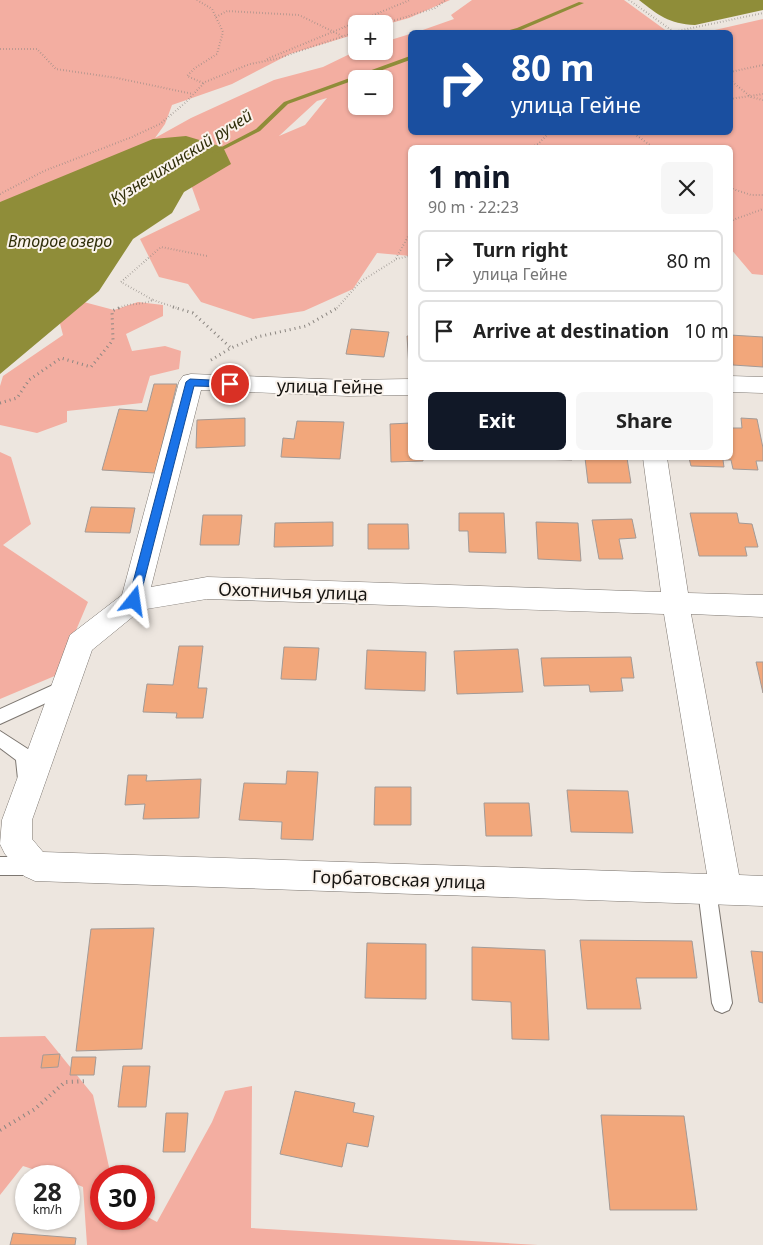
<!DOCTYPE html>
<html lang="en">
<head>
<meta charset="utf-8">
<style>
	:root { --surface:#fff; --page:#f6f6f6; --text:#222; --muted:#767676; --line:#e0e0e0; --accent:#111827 }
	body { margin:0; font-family:"Noto Sans",sans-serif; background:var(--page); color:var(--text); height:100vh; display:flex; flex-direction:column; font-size:19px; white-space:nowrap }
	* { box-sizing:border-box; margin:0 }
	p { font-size:16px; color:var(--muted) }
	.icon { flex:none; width:28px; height:28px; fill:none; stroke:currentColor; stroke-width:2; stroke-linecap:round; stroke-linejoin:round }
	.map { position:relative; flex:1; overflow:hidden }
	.details { position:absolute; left:408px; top:145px; width:325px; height:315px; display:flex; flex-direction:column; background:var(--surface); border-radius:8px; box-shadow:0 1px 4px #0004 }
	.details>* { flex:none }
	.banner { position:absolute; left:408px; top:30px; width:325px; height:105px; border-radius:8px; box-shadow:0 1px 4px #0004; background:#1a4fa0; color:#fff; overflow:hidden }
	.fabs { position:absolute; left:348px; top:15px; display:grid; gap:10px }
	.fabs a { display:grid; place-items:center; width:45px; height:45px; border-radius:8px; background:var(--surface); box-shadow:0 1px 4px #0004; font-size:25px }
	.speed { position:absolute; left:15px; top:1165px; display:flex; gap:10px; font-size:25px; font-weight:700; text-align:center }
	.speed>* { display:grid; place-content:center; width:65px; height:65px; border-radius:50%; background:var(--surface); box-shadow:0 1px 4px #0004; line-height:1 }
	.speed small { font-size:12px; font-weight:400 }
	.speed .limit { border:8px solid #d22; background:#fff; color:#111 }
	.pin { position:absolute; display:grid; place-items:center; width:42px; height:42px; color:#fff; margin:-21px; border:2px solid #fff; border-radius:50%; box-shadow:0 1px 5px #0007 }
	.me { position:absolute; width:55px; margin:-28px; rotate:15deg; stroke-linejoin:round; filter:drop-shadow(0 0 4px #0008) }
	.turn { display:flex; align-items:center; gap:18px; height:105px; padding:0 20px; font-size:22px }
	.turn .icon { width:65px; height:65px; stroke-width:2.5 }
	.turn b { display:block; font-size:35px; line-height:42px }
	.round { display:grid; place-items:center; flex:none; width:52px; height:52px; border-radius:8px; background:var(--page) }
	.summary { display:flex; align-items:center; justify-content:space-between; height:85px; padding:0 20px }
	h1 { font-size:30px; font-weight:700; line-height:38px; color:var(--accent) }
	.action { display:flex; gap:10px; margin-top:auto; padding:10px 20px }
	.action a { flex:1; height:58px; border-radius:8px; background:var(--accent); color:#fff; font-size:20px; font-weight:700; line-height:58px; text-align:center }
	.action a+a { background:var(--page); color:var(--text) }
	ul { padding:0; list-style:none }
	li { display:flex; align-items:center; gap:15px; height:62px; margin:0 10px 8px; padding:0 10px; border:2px solid var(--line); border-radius:8px }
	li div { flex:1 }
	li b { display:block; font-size:19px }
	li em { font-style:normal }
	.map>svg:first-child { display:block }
	.green { fill:#f3aea1; fill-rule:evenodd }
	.water { fill:#8f8d39 }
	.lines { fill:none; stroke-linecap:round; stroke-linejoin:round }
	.stream { fill:#8f8d39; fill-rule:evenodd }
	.building { fill:#f2a77b; stroke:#a39a96 }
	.service-casing { stroke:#7d7771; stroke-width:2 }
	.minor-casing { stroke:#7d7771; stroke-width:1 }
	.path-far2 { stroke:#8b8681; stroke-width:2; stroke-dasharray:0.5 2.5; stroke-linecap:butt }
	.path-far1 { stroke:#8b8681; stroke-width:3; stroke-dasharray:1 4; stroke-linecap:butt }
	.path { stroke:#8b8681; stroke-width:4; stroke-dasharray:1 4.5; stroke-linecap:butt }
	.service { fill:#fff; fill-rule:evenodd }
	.minor { fill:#fff; fill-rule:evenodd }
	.route { fill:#1a73e8; stroke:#114b97 }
	.labels { text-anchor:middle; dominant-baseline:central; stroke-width:4; stroke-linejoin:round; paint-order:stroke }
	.far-water-label { font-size:16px; font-style:italic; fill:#302f0a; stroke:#faf3ec }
	.street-label { font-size:18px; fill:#161411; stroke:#faf3ec }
</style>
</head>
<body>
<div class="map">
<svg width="763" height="1245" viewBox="0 0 763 1245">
	<rect width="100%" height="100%" fill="#ede6df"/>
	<path class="green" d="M0,0H450L409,18L384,25L356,24V34L290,54L232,84L172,105L165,124L155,138L191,118L274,80L323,67L356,51H384V42L410,34V132H730V32H706L763,19V275L752,274L730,248V148H410V256L377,253L353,289L304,311L253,319L201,302L188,284L159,277L140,239L200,210L190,182L0,202ZM356,79H384V106H356ZM327,98L305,125L279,136L317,101Z
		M472,0H624L668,32H417L454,19L451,15Z
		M80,301L114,310L138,302L163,305V316L126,334L132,351L165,346L181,351L179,369L150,376L142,403L67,411V422L37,433L0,425V386L3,376L63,335L58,316Z
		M0,452L11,457L31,524L3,545L88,602L57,675L0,699Z
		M45,1036L93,1095L111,1176H101V1219H144V1215L157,1222L212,1122L225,1091L252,1086L251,1228L538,1245H87L83,1187L69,1181V1176H54L23,1166L0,1195V1037Z"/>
	<path class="water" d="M639,0H763V10L695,25C669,24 658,15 639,0Z
		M186,136L223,147L231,164L184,192L172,213L133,239L99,291L0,374V202L153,139Z"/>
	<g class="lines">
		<path class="stream" d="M579,2L584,3L521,30L510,32H502L517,28Z
			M410,56V60L288,104L260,131L217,153L212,152L256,129L284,102Z"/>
	</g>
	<path class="building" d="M351,329L389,332L384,357L346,354Z
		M730,335L763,337V367L733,365Z
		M407,336H410V368H409Z
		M154,384H177L155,473L102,470L119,409L147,411Z
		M245,418V446L196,448L197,420Z
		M741,418L757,419L763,448V461H756L758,470L733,469L731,460H723L724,467L691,466L689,458H730V428H742Z
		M297,421L344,422L340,459L281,457L283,438L294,439Z
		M410,423V458H423V461L391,462L390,424Z
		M538,458H572V460L538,459Z
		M585,458H627L631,483H588Z
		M91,507L135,508L130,533L85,532Z
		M459,513H504L506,553L469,552L468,531H459Z
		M690,513H737L739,523L752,524L758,547H745L747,556H699Z
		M203,515H242L239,545H200Z
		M632,519L636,538L619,539L623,559H599L592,520Z
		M333,522V546L274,547L275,523Z
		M536,522L578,523L581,561L538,559Z
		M368,524H408L409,549H368Z
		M179,646H203L198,688H207L203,718H176L177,713L143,712L147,684L173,685Z
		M284,647L319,648L316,680L281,679Z
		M518,649L523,692L457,694L454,651Z
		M367,650L426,652L425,691L365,689Z
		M631,657L634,678H621L623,691L590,692L589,685L544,686L541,658Z
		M756,662H763V693Z
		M287,771L318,772L313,840L281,839L282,822L239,820L244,783L286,784Z
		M128,775H147L146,781L201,779L199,818L143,819L145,804L125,805Z
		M375,787H411V825H374Z
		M567,790L628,791L633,833L571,832Z
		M484,803H529L532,836H486Z
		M154,928L142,1049L76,1051L91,929Z
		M580,940L692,941L697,978H636L641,1009H587Z
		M367,943L426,944V999L365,998Z
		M472,947L545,950L549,1040L512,1039L511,1002L472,1000Z
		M751,951L763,952V1003L759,1002Z
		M60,1054L58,1067L41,1068L43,1055Z
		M72,1057H96L94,1075H70Z
		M123,1066H150L146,1107H118Z
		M295,1091L355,1103L353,1112L374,1116L368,1147L347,1143L342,1167L280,1154Z
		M166,1113H188L185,1152H163Z
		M601,1115L684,1116L697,1210H610Z
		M13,1233L76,1238L75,1245H10Z"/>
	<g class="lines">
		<defs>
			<path id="service" d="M64,680L70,682L72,687L70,692L0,724V709Z
				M0,731L31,751C36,760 38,775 33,785L27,787L21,785L18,779L16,760L0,748Z
				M0,857H35L42,860L44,866L42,872L35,875H0Z
				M707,881L714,884L716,890L732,1003L729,1010L722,1013L715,1010L712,1003L698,890L700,884Z"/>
			<path id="minor" d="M191,374L348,380L410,379V395L348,396L201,390L151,587L207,577L661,592L643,458H667L688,593L763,595V617L691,614L739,875L763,876V906L35,881L24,876L5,854L0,844L2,820L70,635L122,595L179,382L183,376ZM207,599L664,614L707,874L43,852L32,839V820L92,650L141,610Z
				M730,376L763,377V393L730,392Z"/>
		</defs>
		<use href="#service" class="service-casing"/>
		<use href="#minor" class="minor-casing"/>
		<path class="path-far2" d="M197,0L212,9L223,32L217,54L195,68L187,76L203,83
			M629,0L674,32
			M216,17L227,11L299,15L342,36
			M362,20L369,24
			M383,24L435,8L446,0
			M673,32L763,13
			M0,49H37L56,69L117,78L193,94
			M267,59L410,0
			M730,72L763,65
			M730,80L751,97L763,100
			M730,99L763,94
			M632,132L654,148
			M529,148L538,144L550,132
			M730,188L751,195H763
			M0,194L44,171L132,137L160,124L185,103L205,82L250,64L276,59L356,32
			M730,221L763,209
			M396,259L410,256
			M153,300L177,308
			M119,308C131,302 140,306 153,300L121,282L161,247L207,256
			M337,308L360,282L395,260L410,233"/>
		<path class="path-far1" d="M173,307L193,313L231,348
			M211,360L231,348L257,337L306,326L339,307
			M0,403L17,398L29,380L61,358L91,367L113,340L112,311L121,307"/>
		<path class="path" d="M0,1130L35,1109L65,1082L88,1081"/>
		<use href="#service" class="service"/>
		<use href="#minor" class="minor"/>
	</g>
	<path class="route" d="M190,379L230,381L235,384L230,387L194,386L139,601L134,606L128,601L186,382Z"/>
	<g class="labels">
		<g class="far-water-label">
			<text transform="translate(181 157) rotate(-32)">Кузнечихинский ручей</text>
			<text x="60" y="241">Второе озеро</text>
		</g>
		<g class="street-label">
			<text transform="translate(330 386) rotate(1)">улица Гейне</text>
			<text transform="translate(293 591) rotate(2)">Охотничья улица</text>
			<text transform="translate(399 879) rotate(2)">Горбатовская улица</text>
		</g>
	</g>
</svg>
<div class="fabs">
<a>+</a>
<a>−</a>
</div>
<div class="speed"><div>28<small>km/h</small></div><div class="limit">30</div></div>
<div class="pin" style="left:230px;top:384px;background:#d93025"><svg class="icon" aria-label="arrive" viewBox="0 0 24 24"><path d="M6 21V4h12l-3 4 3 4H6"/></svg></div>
<svg class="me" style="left:134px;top:601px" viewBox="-20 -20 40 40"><path d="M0-17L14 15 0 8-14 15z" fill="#1a73e8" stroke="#fff" stroke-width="4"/></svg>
<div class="banner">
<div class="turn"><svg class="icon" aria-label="right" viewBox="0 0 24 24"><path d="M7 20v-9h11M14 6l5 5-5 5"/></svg><div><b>80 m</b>улица Гейне</div></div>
</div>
<section class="details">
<div class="summary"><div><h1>1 min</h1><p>90 m · 22:23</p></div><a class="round"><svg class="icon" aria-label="close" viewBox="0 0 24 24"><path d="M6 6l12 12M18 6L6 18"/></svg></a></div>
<ul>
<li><svg class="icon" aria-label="right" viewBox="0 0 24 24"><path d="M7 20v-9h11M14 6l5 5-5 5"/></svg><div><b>Turn right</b><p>улица Гейне</p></div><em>80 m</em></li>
<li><svg class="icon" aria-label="arrive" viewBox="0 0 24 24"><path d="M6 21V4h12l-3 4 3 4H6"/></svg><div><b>Arrive at destination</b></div><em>10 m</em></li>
</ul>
<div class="action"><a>Exit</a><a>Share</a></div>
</section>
</div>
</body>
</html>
